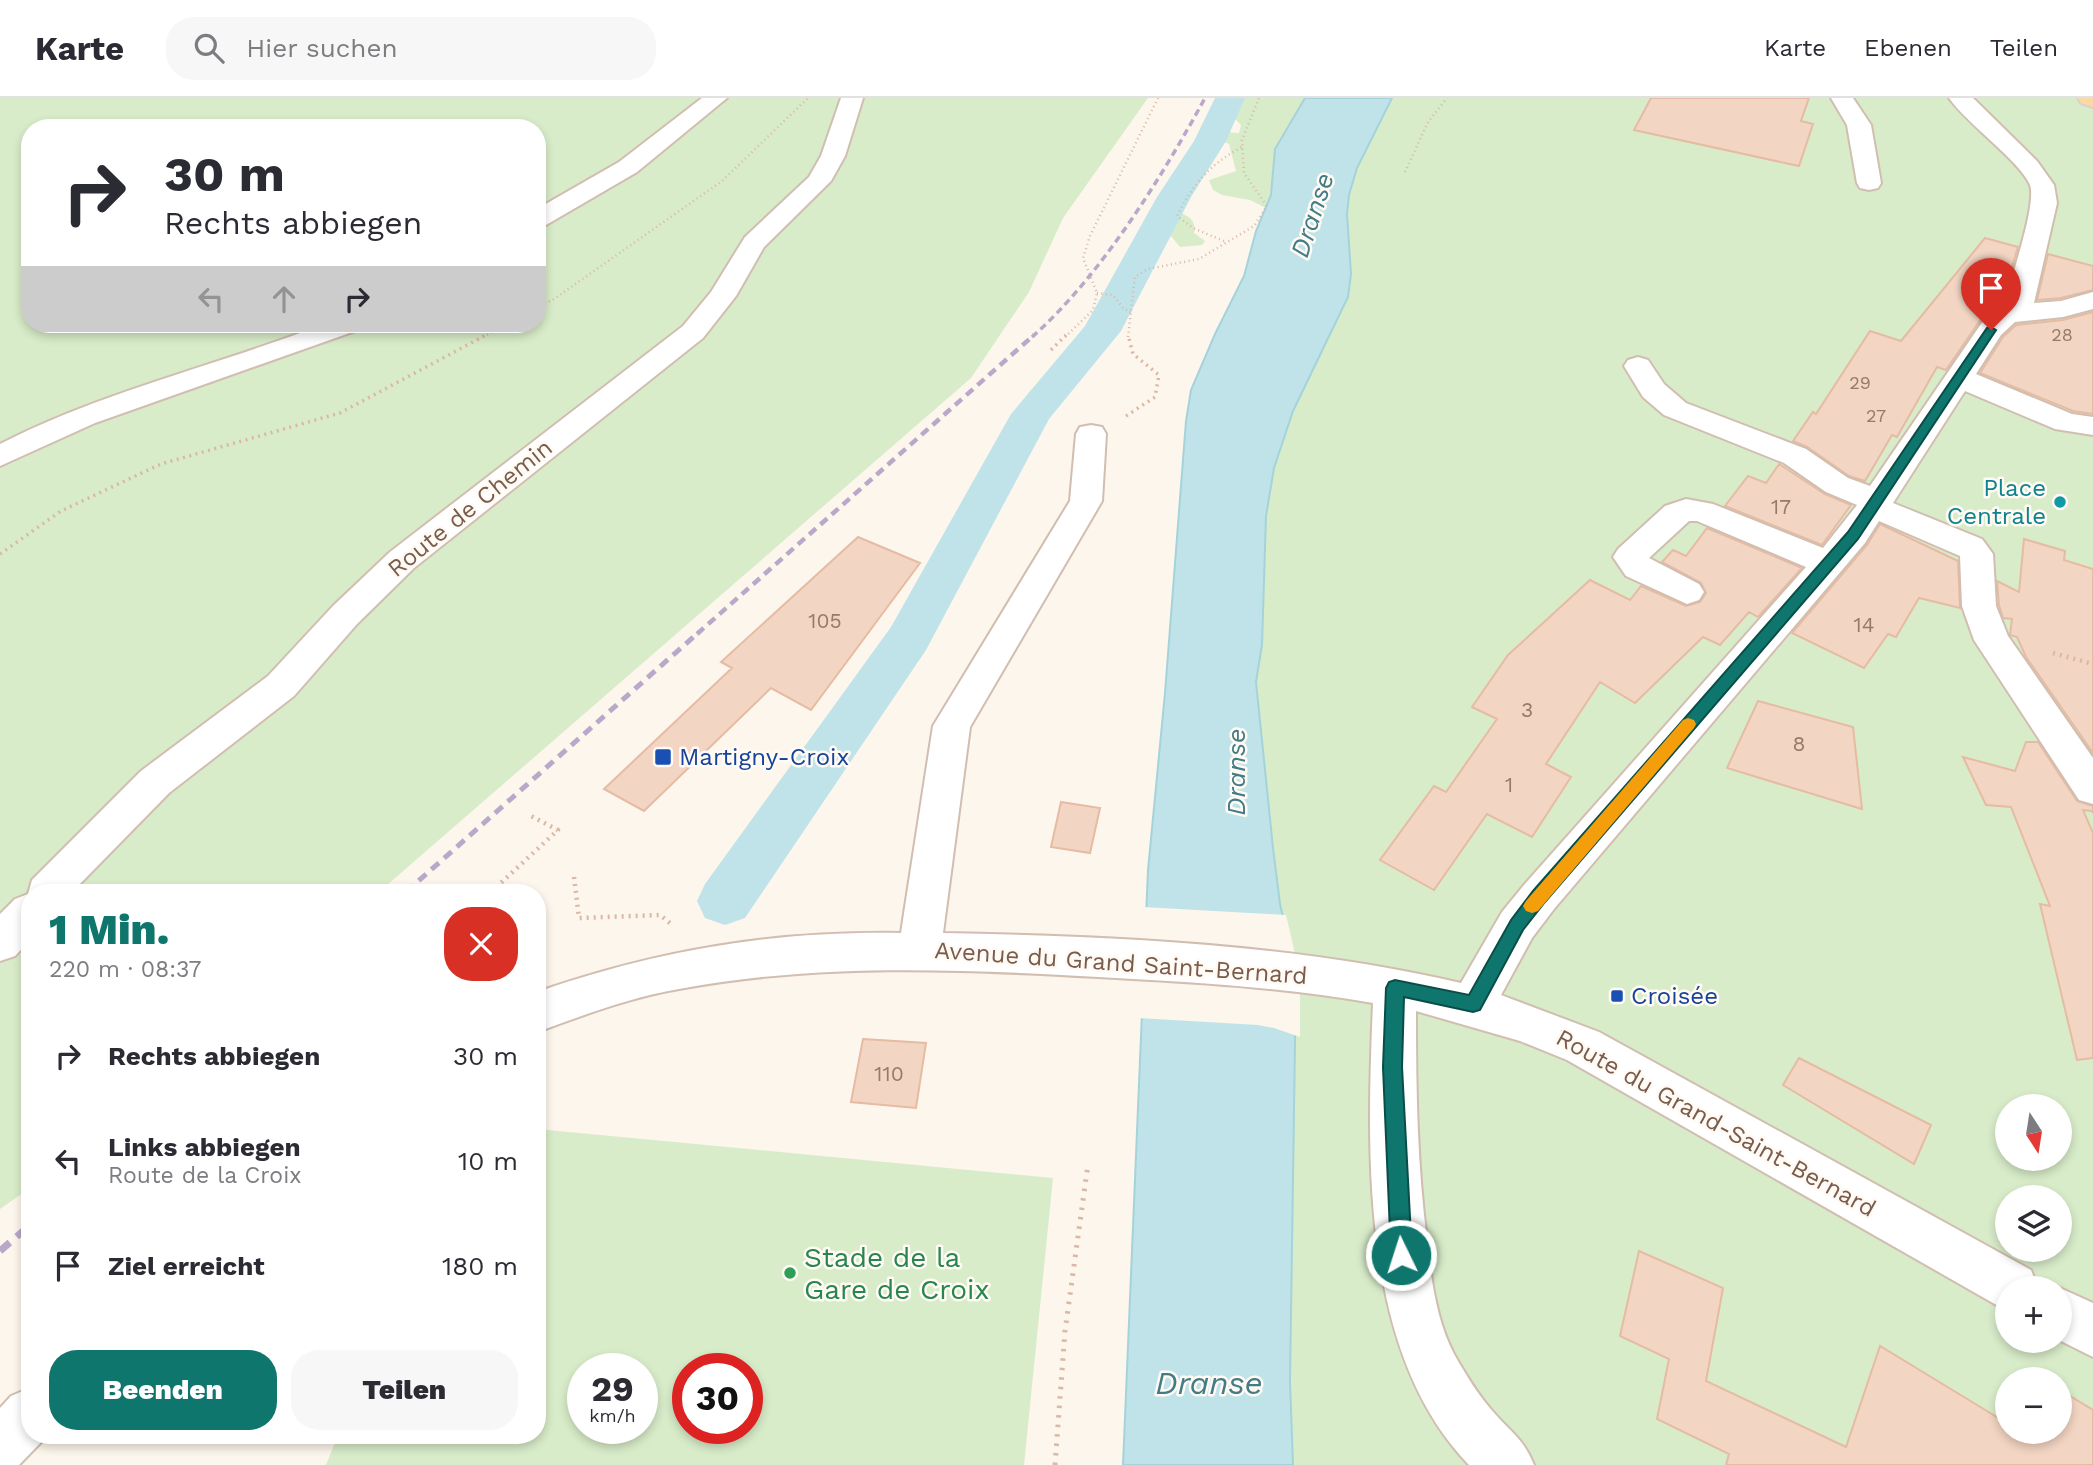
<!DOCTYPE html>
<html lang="de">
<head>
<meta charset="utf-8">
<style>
	:root { --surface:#fff; --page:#f7f7f7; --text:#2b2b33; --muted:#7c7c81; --line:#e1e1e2; --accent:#0f766e }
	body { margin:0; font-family:"Work Sans",sans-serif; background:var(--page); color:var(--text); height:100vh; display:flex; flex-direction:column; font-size:26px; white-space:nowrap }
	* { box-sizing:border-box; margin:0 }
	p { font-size:23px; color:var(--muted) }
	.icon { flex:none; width:38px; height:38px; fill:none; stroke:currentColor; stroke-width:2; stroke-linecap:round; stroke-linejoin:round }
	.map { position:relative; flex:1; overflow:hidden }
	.sheet { position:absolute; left:21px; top:786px; width:525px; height:560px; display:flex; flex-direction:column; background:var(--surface); border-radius:28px; box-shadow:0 4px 10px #0003 }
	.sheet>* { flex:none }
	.top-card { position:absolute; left:21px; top:21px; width:525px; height:214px; border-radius:28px; box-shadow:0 4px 10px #0003; background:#fff; color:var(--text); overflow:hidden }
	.needle { width:46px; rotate:168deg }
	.tools { position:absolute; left:1995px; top:996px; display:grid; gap:14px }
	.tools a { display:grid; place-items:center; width:77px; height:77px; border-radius:50%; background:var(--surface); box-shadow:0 4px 10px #0003; font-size:35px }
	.speed { position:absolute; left:567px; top:1255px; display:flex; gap:14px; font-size:35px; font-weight:700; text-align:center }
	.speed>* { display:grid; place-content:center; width:91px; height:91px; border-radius:50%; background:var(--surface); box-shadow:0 4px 10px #0003; line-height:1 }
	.speed small { font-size:18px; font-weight:400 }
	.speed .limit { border:10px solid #d22; background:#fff; color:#111 }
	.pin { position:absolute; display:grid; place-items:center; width:60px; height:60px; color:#fff; margin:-72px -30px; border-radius:50% 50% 50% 0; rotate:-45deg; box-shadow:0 0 7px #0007 }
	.pin .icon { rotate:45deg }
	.me { position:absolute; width:77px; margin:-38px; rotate:356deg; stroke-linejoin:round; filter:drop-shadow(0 0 5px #0008) }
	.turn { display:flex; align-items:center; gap:24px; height:147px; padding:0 28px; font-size:32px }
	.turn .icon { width:91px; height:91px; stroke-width:2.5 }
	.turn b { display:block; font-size:49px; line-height:60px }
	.lanes { display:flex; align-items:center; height:66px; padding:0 28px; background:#0003; justify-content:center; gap:35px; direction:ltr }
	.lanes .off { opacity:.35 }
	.round { display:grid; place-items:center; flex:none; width:74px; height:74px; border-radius:28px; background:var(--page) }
	.summary { display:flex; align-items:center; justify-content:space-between; height:119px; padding:0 28px }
	h1 { font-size:42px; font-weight:800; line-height:52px; color:var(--accent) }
	.cta { display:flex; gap:14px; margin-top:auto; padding:14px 28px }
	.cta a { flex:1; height:80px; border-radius:28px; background:var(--accent); color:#fff; font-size:28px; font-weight:800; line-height:80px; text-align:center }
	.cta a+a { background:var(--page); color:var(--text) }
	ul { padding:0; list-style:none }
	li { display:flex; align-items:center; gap:21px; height:105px; padding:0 28px }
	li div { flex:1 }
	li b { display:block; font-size:26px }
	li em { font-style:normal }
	header { display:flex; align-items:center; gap:42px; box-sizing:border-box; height:98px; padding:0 35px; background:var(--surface); border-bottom:2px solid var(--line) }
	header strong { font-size:33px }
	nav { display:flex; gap:38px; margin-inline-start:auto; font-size:24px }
	.search { width:490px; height:63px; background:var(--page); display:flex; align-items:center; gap:18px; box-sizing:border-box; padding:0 24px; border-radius:28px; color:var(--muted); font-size:26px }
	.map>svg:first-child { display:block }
	.green { fill:#d8ecc9; fill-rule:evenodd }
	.water { fill:#bfe3e8; stroke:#a5d3da; stroke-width:2 }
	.pier { fill:#fdf6ec }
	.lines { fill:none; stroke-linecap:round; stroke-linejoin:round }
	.canal { fill:#bfe3e8; fill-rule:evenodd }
	.building { fill:#f3d5c3; stroke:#e6bba3; stroke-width:2 }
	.minor-casing { stroke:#d1beb0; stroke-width:4 }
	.major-casing { stroke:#dad1cd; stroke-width:4 }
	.path-far3 { stroke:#d9b8a5; stroke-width:2.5; stroke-dasharray:1 3.5; stroke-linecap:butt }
	.path-far2 { stroke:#d9b8a5; stroke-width:3.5; stroke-dasharray:2 4.5; stroke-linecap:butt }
	.path-far1 { stroke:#d9b8a5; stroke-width:4.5; stroke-dasharray:2 5; stroke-linecap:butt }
	.path { stroke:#d9b8a5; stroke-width:5; stroke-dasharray:2.5 7; stroke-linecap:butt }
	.minor { fill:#fff; fill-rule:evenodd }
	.major { fill:#fbd9a5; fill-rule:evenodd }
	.rail-far3 { stroke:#b9a8c9; stroke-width:3.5; stroke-dasharray:7 4.5; stroke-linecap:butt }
	.rail-far2 { stroke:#b9a8c9; stroke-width:4.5; stroke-dasharray:9 6; stroke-linecap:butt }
	.rail-far1 { stroke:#b9a8c9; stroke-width:5; stroke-dasharray:10 7; stroke-linecap:butt }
	.rail { stroke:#b9a8c9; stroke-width:7; stroke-dasharray:13 9; stroke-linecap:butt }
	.route { fill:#0f766e; stroke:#0a4d48; stroke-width:2 }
	.slow { fill:#f59e0b }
	.culture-dot { fill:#0f9aa8; stroke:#fffaf3; stroke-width:2.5 }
	.transit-dot { fill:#1a4fb4; stroke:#fffaf3; stroke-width:2.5 }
	.leisure-dot { fill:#2e9e5b; stroke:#fffaf3; stroke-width:2.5 }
	.labels { text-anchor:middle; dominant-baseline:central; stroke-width:5; stroke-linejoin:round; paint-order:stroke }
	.far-number-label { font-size:18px; fill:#987a6a }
	.number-label { font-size:21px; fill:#987a6a }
	.culture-label { font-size:24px; fill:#0d838f; stroke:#fffaf3; text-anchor:end }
	.street-label { font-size:24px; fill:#7a5c4d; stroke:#fffaf3 }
	.transit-label { font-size:24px; fill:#164399; stroke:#fffaf3; text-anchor:start }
	.water-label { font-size:26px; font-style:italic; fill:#437c86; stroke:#fffaf3 }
	.near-leisure-label { font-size:28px; fill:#27864d; stroke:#fffaf3; text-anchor:start }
	.near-water-label { font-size:32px; font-style:italic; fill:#437c86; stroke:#fffaf3 }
</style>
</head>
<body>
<header>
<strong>Karte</strong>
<div class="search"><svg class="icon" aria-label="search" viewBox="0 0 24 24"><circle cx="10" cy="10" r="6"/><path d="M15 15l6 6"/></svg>Hier suchen</div>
<nav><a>Karte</a><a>Ebenen</a><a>Teilen</a></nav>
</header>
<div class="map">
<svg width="2093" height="1367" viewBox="0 0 2093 1367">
	<rect width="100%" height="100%" fill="#fdf6ec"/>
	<path class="green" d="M0,0H1148L1063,120L1029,194L971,280L379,794H30V1090L0,1111ZM30,30H537V226H30Z
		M1238,0H1320L1280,117L1250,102L1222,97L1213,92L1209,82L1236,73L1229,46L1222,43L1215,45L1203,67L1190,78L1174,110C1185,119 1197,118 1194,135L1205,143L1202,147L1180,149L1166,132L1145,135L1143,130L1159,113L1167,94L1183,73L1187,63L1201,47L1202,37L1210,33L1239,35L1241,27L1234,20L1231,9Z
		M1354,0H2093V1367H1235L1230,358ZM2007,1008H2060V1060H2007ZM2007,1099H2060V1152H2007ZM2007,1190H2060V1242H2007ZM2007,1281H2060V1334H2007Z
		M537,1031L1053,1080L1024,1367H326L338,1337H537ZM642,1270V1330H583V1270ZM688,1270H747V1330H688Z"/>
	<path class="water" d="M1305,0H1392L1357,70L1349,97L1347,116L1351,176L1348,199L1293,313L1274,370L1266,418L1262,547L1256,584L1273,750L1280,806L1296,877L1290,1283L1293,1367H1123L1148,772L1165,595L1186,323L1191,292L1215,236L1244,178L1256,133L1271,97L1275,51Z"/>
	<path class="pier" d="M1143,809L1286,817L1300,877V939L1274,930L1258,927L1138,920Z"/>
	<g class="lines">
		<path class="canal" d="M1215,0H1245L1226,43L1191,99L1121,233L1049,321L926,552L745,820L725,827L705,820L697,803L705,786L891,529L1011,316L1085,228L1157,99L1194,43Z"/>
	</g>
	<path class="building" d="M1651,0H1809L1801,23L1813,26L1799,68L1634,32Z
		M1985,140L2018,149L2002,202L2004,206L1995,208L1979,224L1946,272L1937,269L1897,339L1892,337L1865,383L1849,378L1807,349L1793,343L1813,314L1816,316L1870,233L1901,243Z
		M2048,156L2093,168V192L2061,200L2037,202Z
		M2093,214V316L2073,313L1980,275L2003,239L2016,227L2063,222Z
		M1779,366L1825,396L1851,407L1822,447L1725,408L1748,378L1766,385Z
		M1880,426L1958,463L1960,510L1919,500L1896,539L1888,536L1864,570L1792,535L1867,447Z
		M1707,430L1802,470L1758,519L1749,514L1720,547L1703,539L1635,605L1600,584L1546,666L1571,679L1532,739L1487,716L1434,792L1380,762L1434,688L1446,694L1497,621L1472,609L1508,557L1590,482L1630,502L1641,488L1686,508L1700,504L1706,495L1701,485L1662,464L1673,452L1686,458Z
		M858,439L920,465L811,612L771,590L644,713L604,691L732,570L721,564Z
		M2024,441L2065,453L2064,462L2093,471V655L2026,559L2017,539L2010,537L2012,521L2003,520L1999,507L1997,483L2019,494Z
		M1758,603L1853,629L1862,711L1727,670Z
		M2026,644H2038L2077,703L2093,708V715L2092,713L2083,712L2093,735V960L2077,962L2040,806L2050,808L2011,709L1986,707L1963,659L2015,673Z
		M1061,704L1100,710L1090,755L1051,749Z
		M863,941L926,945L916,1010L851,1004Z
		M1799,960L1931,1027L1914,1066L1783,987Z
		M1639,1153L1723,1190L1706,1283L1846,1349L1880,1248L2005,1324L2007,1313V1334H2060V1292L2093,1312V1367H1726L1729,1356L1657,1321L1669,1261L1620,1238Z"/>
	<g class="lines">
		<defs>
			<path id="minor" d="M702,0H727L637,74L546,127L537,130V111L619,64Z
				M841,0H863L845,58L831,83L764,149L736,198L703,240L414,470L357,526L294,598L169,695L72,794H30V842L15,858L0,863V816L15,801L28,796L32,782L141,673L268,578L333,508L390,454L683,228L711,194L745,139L809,79L821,58Z
				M1831,0H1853L1871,27L1881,85L1878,90L1869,92L1860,90L1857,85L1847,27Z
				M1949,0H1973L2037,63L2054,87L2057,105L2034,205L2061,203L2093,194V211L2063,219L2015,224L2001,237L1976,276L2072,316L2093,319V337L2055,331L1965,293L1893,405L1982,441L1993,456L1996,508L2008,538L2093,660V706L2079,702L1974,542L1962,508L1960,458L1879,423L1865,445L1554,811L1532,840L1501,897L1599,934L2031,1172L2038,1190H2007V1213L1567,962L1520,943L1416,913C1416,990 1417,1066 1427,1142C1431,1180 1436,1222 1454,1256C1466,1277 1479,1299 1496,1317C1513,1336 1524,1342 1534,1367H1469C1359,1253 1367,1053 1373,905C1282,889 1190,884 1098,879C958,871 818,865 679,891C631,899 584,917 537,934V894C659,852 771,833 901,835L933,628L1070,403L1076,336L1080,329L1091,327L1102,329L1106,336L1102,403L970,629L943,835C1113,838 1295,846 1461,885L1502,814L1524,787L1806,469L1697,423H1689L1649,460L1699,486L1704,494L1699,502L1687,506L1626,478L1613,459L1618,451L1665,408L1686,401L1713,406L1823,450L1857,407L1826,394L1784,365L1664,317L1643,299L1624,268L1628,262L1638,259L1648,262L1664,286L1686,305L1806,351L1848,380L1870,388L1981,226L1997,210L2008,208L2005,203C2011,180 2037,106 2030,87C2020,63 1966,25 1949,0Z
				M324,226H362L358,232L95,325L0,368V346C103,293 216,268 324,226Z
				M2059,1190H2060L2093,1205V1259L2059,1242Z
				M30,1290V1337H48L19,1367H0V1310L11,1298Z"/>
			<path id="major" d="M2078,0H2093V9L2081,5Z"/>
		</defs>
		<use href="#minor" class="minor-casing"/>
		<use href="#major" class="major-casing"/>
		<path class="path-far3" d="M1405,74L1428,24L1447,0
			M1224,143L1193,130L1177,118C1193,86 1210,66 1242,49
			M1097,195L1113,197L1123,210L1132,215
			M537,210L554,201L722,83L808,0
			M483,239L508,226
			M1065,239L1093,212L1097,195L1083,160L1090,138L1158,0
			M1128,239L1135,179L1148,171L1199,161L1254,128L1267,108L1244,75L1242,42L1259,0"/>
		<path class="path-far2" d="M1051,252L1066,237
			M1126,318L1155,299L1159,277L1133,256L1128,237
			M0,456L61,413L161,366L340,315L486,237"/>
		<path class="path-far1" d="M2053,555L2093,566
			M574,779L579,820L660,817L670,825
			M491,794L558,732L531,718"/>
		<path class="path" d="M1055,1367L1065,1233L1088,1066"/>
		<use href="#minor" class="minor"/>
		<use href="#major" class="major"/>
		<path class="rail-far3" d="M1032,239C1100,179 1162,79 1205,0"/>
		<path class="rail-far2" d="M697,536L1034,237"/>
		<path class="rail-far1" d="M406,794L699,534"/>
		<path class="rail" d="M0,1153L30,1127"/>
	</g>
	<path class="route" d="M1991,229L1996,232L1858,441L1545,804L1523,832L1480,912L1473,914L1404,899L1402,969L1412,1157L1409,1164L1401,1167L1394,1164L1391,1157L1383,969L1386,890L1389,884L1395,882L1469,897L1511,822L1533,793L1848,434L1987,230Z"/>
	<path class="slow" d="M1688,620L1694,622L1696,626L1694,630L1538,813L1532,815L1526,813L1523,808L1526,803L1683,622Z"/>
	<circle class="culture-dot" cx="2060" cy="404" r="7"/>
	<g class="transit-dot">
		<rect x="654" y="650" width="18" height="18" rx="3.5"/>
		<rect x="1610" y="891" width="14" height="14" rx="3.5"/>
	</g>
	<circle class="leisure-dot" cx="790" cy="1175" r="7"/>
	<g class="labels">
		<g class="far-number-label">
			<text x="2062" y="236">28</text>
			<text x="1860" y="284">29</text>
			<text x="1876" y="317">27</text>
		</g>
		<g class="number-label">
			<text x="1781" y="408">17</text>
			<text x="825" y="522">105</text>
			<text x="1864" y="526">14</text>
			<text x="1527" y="611">3</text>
			<text x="1799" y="645">8</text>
			<text x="1509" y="686">1</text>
			<text x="889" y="975">110</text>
		</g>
		<g class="culture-label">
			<text x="2046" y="390">Place<tspan x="2046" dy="28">Centrale</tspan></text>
		</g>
		<g class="street-label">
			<text transform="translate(470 410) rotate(-39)">Route de Chemin</text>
			<text transform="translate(1121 865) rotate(4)">Avenue du Grand Saint-Bernard</text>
			<text transform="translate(1716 1025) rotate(29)">Route du Grand-Saint-Bernard</text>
		</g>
		<g class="transit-label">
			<text x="679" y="659">Martigny-Croix</text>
			<text x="1631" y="898">Croisée</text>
		</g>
		<g class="water-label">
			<text transform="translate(1312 117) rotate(-72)">Dranse</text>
			<text transform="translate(1236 674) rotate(-90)">Dranse</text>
		</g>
		<g class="near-leisure-label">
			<text x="804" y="1159">Stade de la<tspan x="804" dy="32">Gare de Croix</tspan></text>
		</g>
		<g class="near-water-label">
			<text x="1209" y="1285">Dranse</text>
		</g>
	</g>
</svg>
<div class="tools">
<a><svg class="needle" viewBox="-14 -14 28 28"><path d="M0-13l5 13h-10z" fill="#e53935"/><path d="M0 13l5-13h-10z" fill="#7c7c81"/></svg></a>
<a><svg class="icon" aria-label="layers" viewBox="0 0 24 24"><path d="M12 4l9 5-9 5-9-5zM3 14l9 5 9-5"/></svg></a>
<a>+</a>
<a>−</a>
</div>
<div class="speed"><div>29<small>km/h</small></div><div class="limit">30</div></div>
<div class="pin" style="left:1991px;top:232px;background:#d93025"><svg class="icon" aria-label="arrive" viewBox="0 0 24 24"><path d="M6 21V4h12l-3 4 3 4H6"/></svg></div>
<svg class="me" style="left:1401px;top:1157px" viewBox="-20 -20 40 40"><circle r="17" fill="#0f766e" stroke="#fff" stroke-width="3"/><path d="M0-11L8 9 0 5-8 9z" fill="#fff"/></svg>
<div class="top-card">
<div class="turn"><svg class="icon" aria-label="right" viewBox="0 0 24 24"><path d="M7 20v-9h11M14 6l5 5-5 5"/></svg><div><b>30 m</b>Rechts abbiegen</div></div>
<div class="lanes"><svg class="icon off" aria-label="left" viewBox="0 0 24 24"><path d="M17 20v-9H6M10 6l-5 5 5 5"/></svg><svg class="icon off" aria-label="ahead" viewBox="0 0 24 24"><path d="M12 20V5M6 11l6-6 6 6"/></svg><svg class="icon" aria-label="right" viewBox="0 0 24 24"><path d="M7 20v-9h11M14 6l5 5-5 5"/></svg></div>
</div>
<section class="sheet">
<div class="summary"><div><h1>1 Min.</h1><p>220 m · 08:37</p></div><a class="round" style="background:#d93025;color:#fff"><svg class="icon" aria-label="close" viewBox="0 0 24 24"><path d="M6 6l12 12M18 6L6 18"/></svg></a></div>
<ul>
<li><svg class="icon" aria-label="right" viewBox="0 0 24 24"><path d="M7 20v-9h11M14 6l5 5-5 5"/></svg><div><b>Rechts abbiegen</b></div><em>30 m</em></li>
<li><svg class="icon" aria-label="left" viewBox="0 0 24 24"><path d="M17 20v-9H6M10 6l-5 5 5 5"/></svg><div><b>Links abbiegen</b><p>Route de la Croix</p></div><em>10 m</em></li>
<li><svg class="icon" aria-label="arrive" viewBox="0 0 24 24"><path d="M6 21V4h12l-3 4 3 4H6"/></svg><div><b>Ziel erreicht</b></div><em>180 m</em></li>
</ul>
<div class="cta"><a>Beenden</a><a>Teilen</a></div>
</section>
</div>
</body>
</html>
